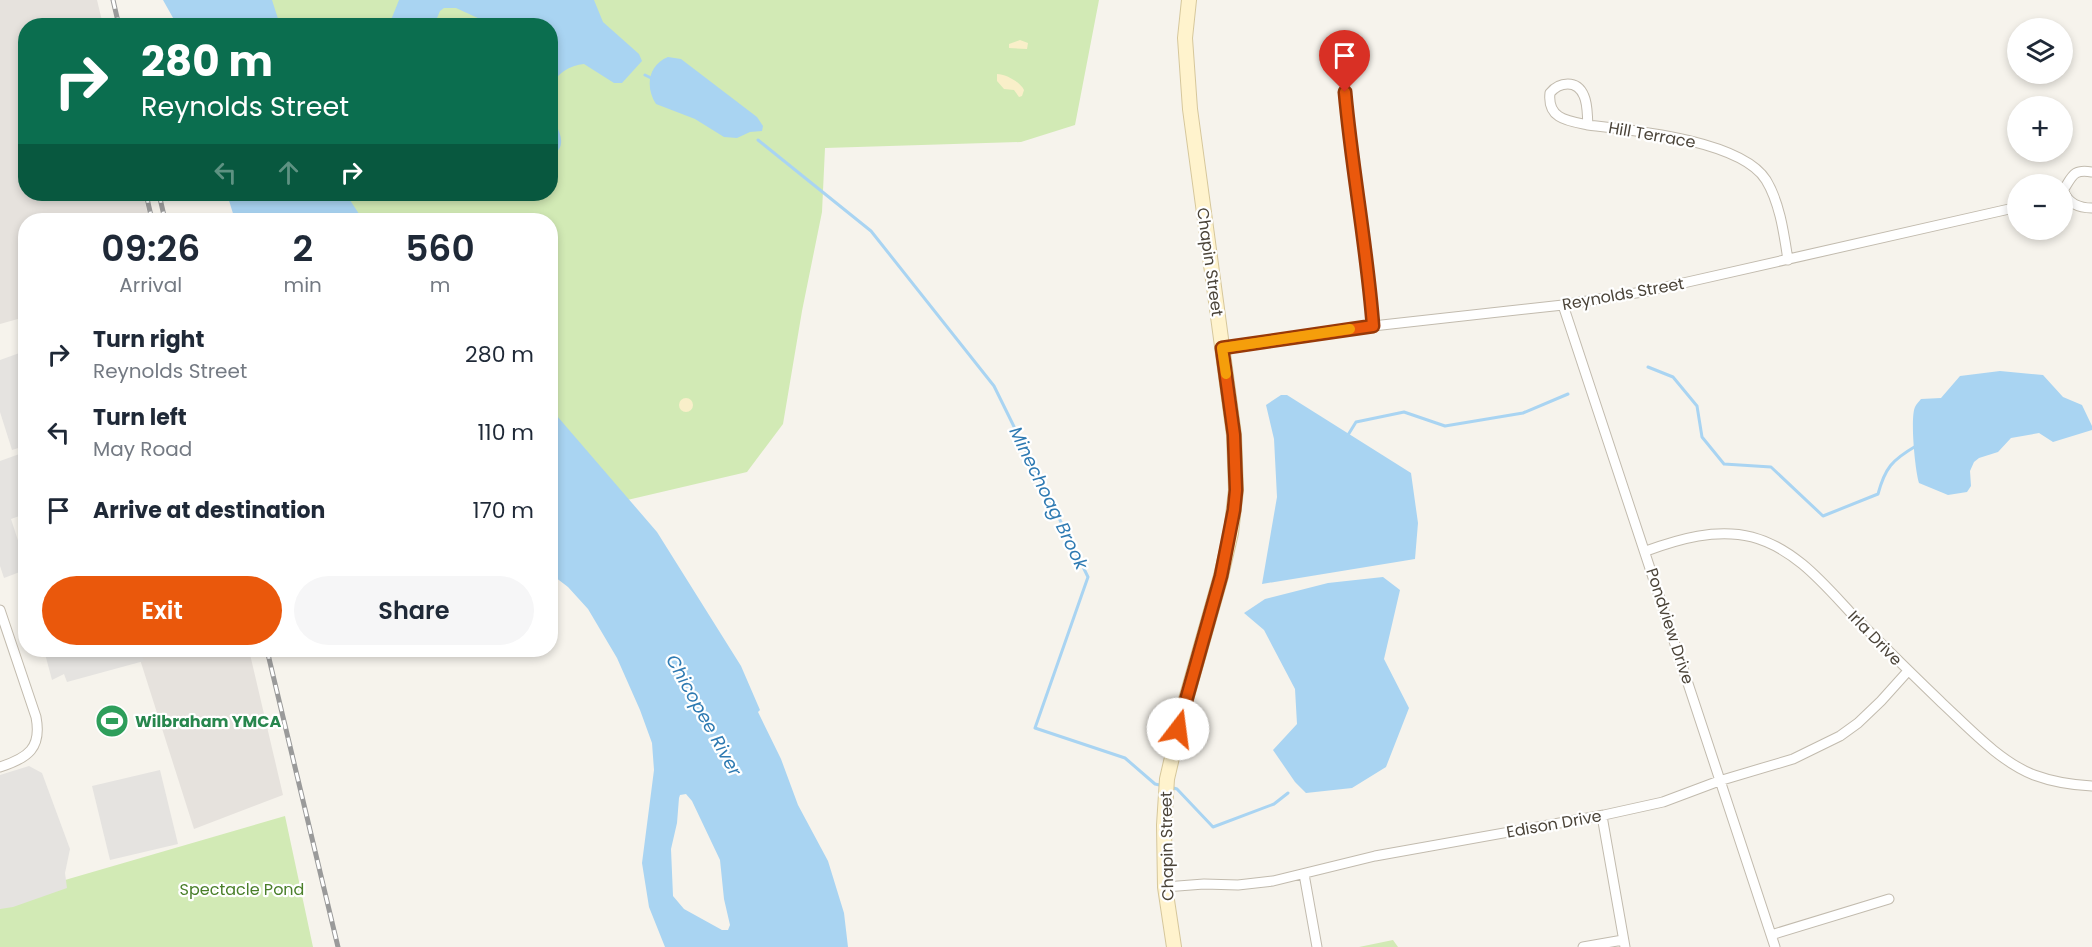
<!DOCTYPE html>
<html lang="en">
<head>
<meta charset="utf-8">
<style>
	:root { --surface:#fff; --page:#f6f6f7; --text:#1f2937; --muted:#747a83; --accent:#ea580c }
	body { margin:0; font-family:Poppins,sans-serif; background:var(--page); color:var(--text); height:100vh; display:flex; flex-direction:column; font-size:22px; white-space:nowrap }
	* { box-sizing:border-box; margin:0 }
	p { font-size:20px; color:var(--muted) }
	.icon { flex:none; width:33px; height:33px; fill:none; stroke:currentColor; stroke-width:2; stroke-linecap:round; stroke-linejoin:round }
	.map { position:relative; flex:1; overflow:hidden }
	.sheet { position:absolute; left:18px; top:213px; width:540px; height:444px; display:flex; flex-direction:column; background:var(--surface); border-radius:24px; box-shadow:0 3px 9px #0003 }
	.sheet>* { flex:none }
	.hud { position:absolute; left:18px; top:18px; width:540px; height:183px; border-radius:24px; box-shadow:0 3px 9px #0003; background:#0b6e4f; color:#fff; overflow:hidden }
	.fabs { position:absolute; left:2007px; top:18px; display:grid; gap:12px }
	.fabs a { display:grid; place-items:center; width:66px; height:66px; border-radius:50%; background:var(--surface); box-shadow:0 3px 9px #0003; font-size:30px }
	.pin { position:absolute; display:grid; place-items:center; width:51px; height:51px; color:#fff; margin:-62px -26px; border-radius:50% 50% 50% 0; rotate:-45deg; box-shadow:0 0 6px #0007 }
	.pin .icon { rotate:45deg }
	.me { position:absolute; width:66px; margin:-33px; rotate:15deg; stroke-linejoin:round; filter:drop-shadow(0 0 4px #0008) }
	.turn { display:flex; align-items:center; gap:21px; height:126px; padding:0 24px; font-size:27px }
	.turn .icon { width:78px; height:78px; stroke-width:2.5 }
	.turn b { display:block; font-size:42px; line-height:51px }
	.lanes { display:flex; align-items:center; height:57px; padding:0 24px; background:#0003; justify-content:center; gap:30px; direction:ltr }
	.lanes .off { opacity:.35 }
	.eta { display:flex; justify-content:space-evenly; align-items:center; height:102px; text-align:center }
	.eta b { font-size:36px; font-weight:600; line-height:42px }
	.button { display:flex; gap:12px; margin-top:auto; padding:12px 24px }
	.button a { flex:1; height:69px; border-radius:36px; background:var(--accent); color:#fff; font-size:24px; font-weight:600; line-height:69px; text-align:center }
	.button a+a { background:var(--page); color:var(--text) }
	ul { padding:0; list-style:none }
	li { display:flex; align-items:center; gap:18px; height:78px; padding:0 24px }
	li div { flex:1 }
	li b { display:block; font-size:22px }
	li em { font-style:normal }
	.map>svg:first-child { display:block }
	.industrial { fill:#e6e2dd }
	.green { fill:#d2eab5 }
	.sand { fill:#f9efc9 }
	.parking { fill:#e5e3e0 }
	.water { fill:#a9d4f2; fill-rule:evenodd }
	.lines { fill:none; stroke-linecap:round; stroke-linejoin:round }
	.stream { stroke:#a9d4f2; stroke-width:3 }
	.minor-casing { stroke:#c2bbae; stroke-width:11 }
	.secondary-casing { stroke:#d6c79b; stroke-width:16 }
	.minor { stroke:#fff; stroke-width:9 }
	.secondary { stroke:#fff3cd; stroke-width:14 }
	.rail-casing { stroke:#9a9a9a; stroke-width:5 }
	.rail { stroke:#fff; stroke-width:3; stroke-dasharray:9; stroke-linecap:butt }
	.route-casing { stroke:#983908; stroke-width:15 }
	.route { stroke:#ea580c; stroke-width:10 }
	.slow { stroke:#f59e0b; stroke-width:10 }
	.labels { text-anchor:middle; dominant-baseline:central; stroke-width:4.5; stroke-linejoin:round; paint-order:stroke }
	.street-label { font-size:16px; fill:#4b4439; stroke:#fff }
	.leisure-label { font-size:16px; font-weight:bold; fill:#27864d; stroke:#fff; text-anchor:start }
	.park-label { font-size:16px; fill:#4a7f2a; stroke:#fff }
	.water-label { font-size:18px; font-style:italic; fill:#2e7ab2; stroke:#fff }
</style>
</head>
<body>
<div class="map">
<svg width="2092" height="947" viewBox="0 0 2092 947">
	<rect width="100%" height="100%" fill="#f6f3ec"/>
	<path class="industrial" d="M0,0H97L103,25L26,26V194H143L149,220H26L25,317L0,324Z
		M137,650H249L283,795L194,829Z"/>
	<path class="green" d="M263,0H466L514,25H269Z
		M566,0H1099L1075,125L1021,142L825,148L822,212L802,311L783,424L747,472L623,501L551,431L550,220H344L326,194H550V26Z
		M285,816L313,947H0V863L65,880Z
		M1393,940L1398,947H1359Z"/>
	<path class="sand" d="M1020,40L1028,43L1027,49L1009,48V44Z
		M997,74C1006,74 1020,82 1024,90L1022,96L1019,97L1014,90L1004,89L997,81Z
		M679 405a7 7 0 1 1 14 0a7 7 0 1 1-14 0Z"/>
	<path class="parking" d="M25,351V446L12,450L0,412V360Z
		M25,452V514L11,519L25,562V570L4,578L0,566V461Z
		M44,650H141L144,661L67,682L64,674L52,680Z
		M29,766L42,773L70,849L65,873L67,888L13,907L0,909V775Z
		M160,770L178,844L110,860L92,786Z"/>
	<path class="water" d="M163,0H272L280,25H177Z
		M399,0H594L603,22L639,54L642,61L622,83H614L584,64C570,65 556,74 551,87L550,26L493,25L456,8H444L440,11L434,25H389Z
		M668,57L681,59L757,117L763,126L762,131L750,132L737,138L724,137L695,119L656,104C645,87 648,65 668,57Z
		M550,114C558,128 570,146 551,156Z
		M227,194H346L363,220H235Z
		M2000,371L2043,375L2063,397L2082,405L2092,426V430L2053,442L2039,433L2011,438L1998,452L1979,458L1974,462L1970,471L1971,486L1967,492L1948,495L1919,483C1915,470 1910,418 1915,407C1916,404 1919,402 1921,399L1941,398L1960,376Z
		M1281,395H1287L1411,473L1418,523L1415,559L1262,584L1277,497L1274,439L1266,405Z
		M551,409L657,532L741,666L760,710L758,712L781,759L798,805L828,861L844,913L848,947H665L649,907L642,863L654,770L652,743L640,710L617,658L588,609L568,587L551,574ZM686,794L692,801L720,860L724,899L730,925L728,930H722L684,909L673,896L671,849L677,823L679,798L680,795Z
		M1383,577L1400,590L1384,659L1409,708L1386,767L1352,788L1306,793L1295,782L1273,750L1297,724L1295,689L1264,630L1244,613L1265,599L1328,583Z"/>
	<g class="lines">
		<path class="stream" d="M645,75L653,79
			M758,140L871,231L994,386L1088,577L1035,728L1125,758L1155,784L1164,786
			M1648,367L1673,377L1697,406L1702,437L1724,464L1771,467L1823,516L1878,494C1885,468 1892,460 1916,446
			M1348,435L1356,422L1404,412L1445,426L1523,413L1568,394
			M1170,787L1177,789L1213,827L1274,804L1288,793"/>
		<defs>
			<path id="minor" d="M1345,92C1353,170 1367,247 1373,326
				M1588,125C1568,121 1547,119 1550,93C1559,82 1577,79 1584,96C1588,105 1587,115 1588,125C1631,130 1741,140 1766,180C1780,203 1784,234 1788,260
				M2062,192C2072,178 2072,168 2092,172
				M2064,192C2069,204 2079,208 2092,208
				M1563,305L1775,947
				M1222,348L1373,326L1563,305L1648,291L2018,207
				M1646,551C1679,539 1716,528 1752,537C1794,548 1823,583 1851,613C1881,644 1911,673 1942,703C1968,727 2000,762 2034,775C2053,782 2072,785 2092,786
				M0,610L36,717C42,748 28,758 0,767
				M1602,816L1625,947
				M1304,874L1317,947
				M1165,887L1204,884L1238,885L1273,881L1375,856L1604,815L1663,802L1719,781L1793,759L1840,736L1858,723L1881,701L1908,671
				M1771,935L1889,899
				M1583,947L1623,940"/>
			<path id="secondary" d="M1174,947L1165,887L1164,825L1167,779L1183,710L1221,576L1231,533L1236,490L1234,435L1190,109L1185,38L1189,0"/>
		</defs>
		<use href="#minor" class="minor-casing"/>
		<use href="#secondary" class="secondary-casing"/>
		<use href="#minor" class="minor"/>
		<use href="#secondary" class="secondary"/>
		<defs>
			<path id="rail" d="M113,0L119,26
				M146,194L152,220
				M159,194L165,220
				M267,650L338,947"/>
		</defs>
		<use href="#rail" class="rail-casing"/>
		<use href="#rail" class="rail"/>
	</g>
	<g class="lines">
		<defs>
			<path id="route" d="M1178,729L1221,576L1234,510L1236,490L1234,435L1222,348L1373,326C1367,247 1352,170 1345,92"/>
		</defs>
		<use href="#route" class="route-casing"/>
		<use href="#route" class="route"/>
		<path class="slow" d="M1226,374L1222,348L1350,329"/>
	</g>
	<defs>
		<symbol id="stadium-disc" viewBox="-11 -11 22 22"><circle r="9.5" fill="#2e9e5b" stroke="#fff"/><path d="M0-5a6.5 5 0 1 0 0 10a6.5 5 0 1 0 0-10ZM-3.5-1.8h7v3.6h-7Z" fill="#fff"/></symbol>
	</defs>
	<g fill-rule="evenodd">
		<use href="#stadium-disc" x="93" y="702" width="38" height="38"/>
	</g>
	<g class="labels">
		<g class="street-label">
			<text transform="translate(1652 135) rotate(10)">Hill Terrace</text>
			<text transform="translate(1210 262) rotate(82)">Chapin Street</text>
			<text transform="translate(1623 294) rotate(-10)">Reynolds Street</text>
			<text transform="translate(1670 626) rotate(72)">Pondview Drive</text>
			<text transform="translate(1875 638) rotate(46)">Irla Drive</text>
			<text transform="translate(1554 824) rotate(-10)">Edison Drive</text>
			<text transform="translate(1167 846) rotate(-91)">Chapin Street</text>
		</g>
		<g class="leisure-label">
			<text x="135" y="721">Wilbraham YMCA</text>
		</g>
		<g class="park-label">
			<text x="242" y="889">Spectacle Pond</text>
		</g>
		<g class="water-label">
			<text transform="translate(1049 498) rotate(64)">Minechoag Brook</text>
			<text transform="translate(704 715) rotate(61)">Chicopee River</text>
		</g>
	</g>
</svg>
<div class="fabs">
<a><svg class="icon" aria-label="layers" viewBox="0 0 24 24"><path d="M12 4l9 5-9 5-9-5zM3 14l9 5 9-5"/></svg></a>
<a>+</a>
<a>−</a>
</div>
<div class="pin" style="left:1345px;top:92px;background:#d93025"><svg class="icon" aria-label="arrive" viewBox="0 0 24 24"><path d="M6 21V4h12l-3 4 3 4H6"/></svg></div>
<svg class="me" style="left:1178px;top:729px" viewBox="-20 -20 40 40"><circle r="19" fill="#fff"/><path d="M0-13L10 11 0 6-10 11z" fill="#ea580c"/></svg>
<div class="hud">
<div class="turn"><svg class="icon" aria-label="right" viewBox="0 0 24 24"><path d="M7 20v-9h11M14 6l5 5-5 5"/></svg><div><b>280 m</b>Reynolds Street</div></div>
<div class="lanes"><svg class="icon off" aria-label="left" viewBox="0 0 24 24"><path d="M17 20v-9H6M10 6l-5 5 5 5"/></svg><svg class="icon off" aria-label="ahead" viewBox="0 0 24 24"><path d="M12 20V5M6 11l6-6 6 6"/></svg><svg class="icon" aria-label="right" viewBox="0 0 24 24"><path d="M7 20v-9h11M14 6l5 5-5 5"/></svg></div>
</div>
<section class="sheet">
<div class="eta">
<div><b>09:26</b><p>Arrival</p></div>
<div><b>2</b><p>min</p></div>
<div><b>560</b><p>m</p></div>
</div>
<ul>
<li><svg class="icon" aria-label="right" viewBox="0 0 24 24"><path d="M7 20v-9h11M14 6l5 5-5 5"/></svg><div><b>Turn right</b><p>Reynolds Street</p></div><em>280 m</em></li>
<li><svg class="icon" aria-label="left" viewBox="0 0 24 24"><path d="M17 20v-9H6M10 6l-5 5 5 5"/></svg><div><b>Turn left</b><p>May Road</p></div><em>110 m</em></li>
<li><svg class="icon" aria-label="arrive" viewBox="0 0 24 24"><path d="M6 21V4h12l-3 4 3 4H6"/></svg><div><b>Arrive at destination</b></div><em>170 m</em></li>
</ul>
<div class="button"><a>Exit</a><a>Share</a></div>
</section>
</div>
</body>
</html>
